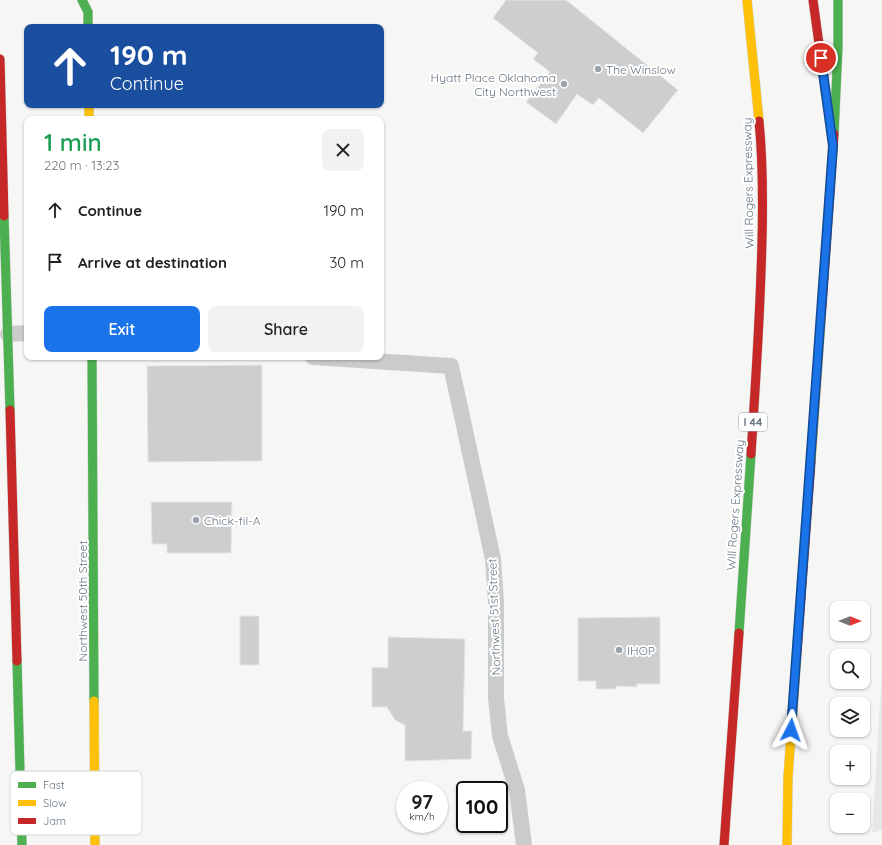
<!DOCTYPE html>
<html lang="en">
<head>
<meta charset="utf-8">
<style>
	:root { --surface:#fff; --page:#f2f2f2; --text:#202124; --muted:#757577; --accent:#1a73e8 }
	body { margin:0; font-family:Quicksand,sans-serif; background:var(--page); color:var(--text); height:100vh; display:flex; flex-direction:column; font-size:15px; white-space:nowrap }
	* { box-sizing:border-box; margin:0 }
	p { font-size:13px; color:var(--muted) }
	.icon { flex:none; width:22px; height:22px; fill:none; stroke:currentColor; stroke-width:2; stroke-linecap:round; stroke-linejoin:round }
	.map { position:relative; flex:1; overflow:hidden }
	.side { position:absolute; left:24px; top:116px; width:360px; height:244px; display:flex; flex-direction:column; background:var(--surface); border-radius:8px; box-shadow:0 1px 3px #0004 }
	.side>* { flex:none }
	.guide { position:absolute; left:24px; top:24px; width:360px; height:84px; border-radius:8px; box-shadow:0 1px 3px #0004; background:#1a4fa0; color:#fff; overflow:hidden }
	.needle { width:26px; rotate:90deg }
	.fabs { position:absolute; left:830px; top:601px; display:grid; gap:8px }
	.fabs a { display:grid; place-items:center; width:40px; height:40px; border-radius:8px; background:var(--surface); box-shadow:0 1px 3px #0004; font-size:20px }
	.speed { position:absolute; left:396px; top:781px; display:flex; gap:8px; font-size:20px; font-weight:700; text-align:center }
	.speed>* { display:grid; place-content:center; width:52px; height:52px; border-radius:50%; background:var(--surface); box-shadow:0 1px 3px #0004; line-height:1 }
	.speed small { font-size:10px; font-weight:400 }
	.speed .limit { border:2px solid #111; border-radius:6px; background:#fff; color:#111 }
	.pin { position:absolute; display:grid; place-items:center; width:34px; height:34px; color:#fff; margin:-17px; border:2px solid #fff; border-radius:50%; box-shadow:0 1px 4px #0007 }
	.me { position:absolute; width:44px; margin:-22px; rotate:4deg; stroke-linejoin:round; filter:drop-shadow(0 0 3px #0008) }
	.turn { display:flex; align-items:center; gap:14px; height:84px; padding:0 20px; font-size:18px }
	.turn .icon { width:52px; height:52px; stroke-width:2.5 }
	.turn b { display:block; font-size:28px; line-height:34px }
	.round { display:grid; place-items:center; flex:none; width:42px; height:42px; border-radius:8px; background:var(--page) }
	.headline { display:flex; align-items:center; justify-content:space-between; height:68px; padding:0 20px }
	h1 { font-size:24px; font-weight:600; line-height:30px; color:#1e9e55 }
	.cta { display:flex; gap:8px; margin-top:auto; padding:8px 20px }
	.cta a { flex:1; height:46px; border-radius:8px; background:var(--accent); color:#fff; font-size:16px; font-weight:600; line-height:46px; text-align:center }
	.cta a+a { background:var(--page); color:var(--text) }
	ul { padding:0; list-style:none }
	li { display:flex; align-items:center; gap:12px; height:52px; padding:0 20px }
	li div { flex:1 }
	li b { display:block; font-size:15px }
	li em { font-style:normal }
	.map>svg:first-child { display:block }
	.built { fill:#e6e7e7 }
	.building { fill:#cdcecf; stroke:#e5e5e4 }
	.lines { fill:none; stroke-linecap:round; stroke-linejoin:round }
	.fast-casing { stroke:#d2d2d3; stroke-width:10 }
	.slow-casing { stroke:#d2d2d3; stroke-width:10 }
	.jam-casing { stroke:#d2d2d3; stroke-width:10 }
	.street { stroke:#cacccc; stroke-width:16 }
	.fast { stroke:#4caf50; stroke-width:9 }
	.slow { stroke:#ffc107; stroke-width:9 }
	.jam { stroke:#c62828; stroke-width:9 }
	.route-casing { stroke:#114b97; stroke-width:10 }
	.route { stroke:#1a73e8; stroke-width:7 }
	.poi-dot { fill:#9aa3ab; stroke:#fff; stroke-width:1.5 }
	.labels { text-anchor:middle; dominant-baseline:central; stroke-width:4; stroke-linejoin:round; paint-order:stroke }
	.shield { fill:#fff; stroke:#959fa8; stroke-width:1 }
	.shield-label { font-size:11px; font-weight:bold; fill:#687683 }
	.poi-label { font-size:12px; fill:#687683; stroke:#fff; text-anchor:start }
	.street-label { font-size:12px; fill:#687683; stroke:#fff }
	.key { fill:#fff; stroke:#d2d6da; stroke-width:1 }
	.key-label { font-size:11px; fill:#687683 }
</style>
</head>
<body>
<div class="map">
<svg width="882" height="845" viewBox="0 0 882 845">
	<rect width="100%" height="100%" fill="#f6f6f5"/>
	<path class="built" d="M882,671V830L872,833Z"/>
	<path class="building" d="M506,0H566L678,90L643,133L599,98L593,105L577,94L556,124L526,102L550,72L533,59L538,53L493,18Z
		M262,365V461L148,462L147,366Z
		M151,502H232L231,553H167V544H152Z
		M240,616H259V665H240Z
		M660,617V684H637V687L616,686V689H596V681H578V618Z
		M388,637L465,639L463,731H472L471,759L405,761V725L395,720L387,707H372V667L388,668Z"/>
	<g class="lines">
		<defs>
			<path id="fast" d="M82,0L88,12V27
				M834,134L838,47V0
				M4,216L10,410
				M92,357L94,701
				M739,633L751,454
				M17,661L22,845"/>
			<path id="slow" d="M747,0L759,121
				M89,105V119
				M811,461L822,305
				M94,701L95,845
				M787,845L788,777L797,651"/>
			<path id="jam" d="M813,0L826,95
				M0,59L4,216
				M822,305L834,134
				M10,410L17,661
				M751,454C755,393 759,333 761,272C763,222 764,171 759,121
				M797,651L811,461
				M724,845L739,633"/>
		</defs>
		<use href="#fast" class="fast-casing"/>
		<use href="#slow" class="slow-casing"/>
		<use href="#jam" class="jam-casing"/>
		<path class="street" d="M8,334L27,333
			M313,357L451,366L493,559L496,602V698L500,736L517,790L524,845"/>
		<use href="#fast" class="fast"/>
		<use href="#slow" class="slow"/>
		<use href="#jam" class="jam"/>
	</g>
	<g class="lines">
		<defs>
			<path id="route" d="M791,730L833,146L821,58"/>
		</defs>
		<use href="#route" class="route-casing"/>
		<use href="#route" class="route"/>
	</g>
	<g class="poi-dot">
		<circle cx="598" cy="69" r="4"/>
		<circle cx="564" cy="84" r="4"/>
		<circle cx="196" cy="520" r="4"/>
		<circle cx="619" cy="650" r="4"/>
	</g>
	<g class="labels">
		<rect class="shield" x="739" y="413" width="28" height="18" rx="3"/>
		<g class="shield-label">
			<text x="753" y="422">I 44</text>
		</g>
		<g class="poi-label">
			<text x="606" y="69">The Winslow</text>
			<text x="556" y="77" text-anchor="end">Hyatt Place Oklahoma<tspan x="556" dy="14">City Northwest</tspan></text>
			<text x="204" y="520">Chick-fil-A</text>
			<text x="627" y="650">IHOP</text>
		</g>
		<g class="street-label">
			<text transform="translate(748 183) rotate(-91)">Will Rogers Expressway</text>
			<text transform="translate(735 505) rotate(-86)">Will Rogers Expressway</text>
			<text transform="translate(82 601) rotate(-90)">Northwest 50th Street</text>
			<text transform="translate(494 617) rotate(-92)">Northwest 51st Street</text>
		</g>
	</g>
	<rect x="10" y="771" width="132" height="64" rx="6" class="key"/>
	<rect x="18" y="782" width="18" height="6" fill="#4caf50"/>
	<rect x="18" y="800" width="18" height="6" fill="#ffc107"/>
	<rect x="18" y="818" width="18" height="6" fill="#c62828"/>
	<g class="key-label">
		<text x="43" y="789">Fast</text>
		<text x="43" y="807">Slow</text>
		<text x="43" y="825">Jam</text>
	</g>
</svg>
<div class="fabs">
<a><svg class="needle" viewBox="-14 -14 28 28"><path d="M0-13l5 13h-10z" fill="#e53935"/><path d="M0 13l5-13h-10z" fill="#757577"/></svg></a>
<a><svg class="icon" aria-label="search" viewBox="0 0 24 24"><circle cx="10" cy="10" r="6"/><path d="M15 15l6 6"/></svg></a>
<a><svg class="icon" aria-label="layers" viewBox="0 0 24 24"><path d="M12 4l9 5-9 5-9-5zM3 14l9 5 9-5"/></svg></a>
<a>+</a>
<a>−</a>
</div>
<div class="speed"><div>97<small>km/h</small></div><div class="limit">100</div></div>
<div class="pin" style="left:821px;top:58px;background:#d93025"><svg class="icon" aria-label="arrive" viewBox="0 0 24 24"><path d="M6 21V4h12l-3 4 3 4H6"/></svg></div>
<svg class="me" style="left:791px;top:730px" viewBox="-20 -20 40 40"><path d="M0-17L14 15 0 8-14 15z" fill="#1a73e8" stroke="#fff" stroke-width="4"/></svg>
<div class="guide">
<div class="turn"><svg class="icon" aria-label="ahead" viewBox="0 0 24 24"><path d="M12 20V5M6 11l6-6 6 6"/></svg><div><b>190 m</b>Continue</div></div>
</div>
<section class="side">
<div class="headline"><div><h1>1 min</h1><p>220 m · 13:23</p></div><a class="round"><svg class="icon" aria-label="close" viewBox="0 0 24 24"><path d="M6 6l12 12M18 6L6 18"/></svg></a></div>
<ul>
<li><svg class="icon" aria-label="ahead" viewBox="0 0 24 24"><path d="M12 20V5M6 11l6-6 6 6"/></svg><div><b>Continue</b></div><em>190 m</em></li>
<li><svg class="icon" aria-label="arrive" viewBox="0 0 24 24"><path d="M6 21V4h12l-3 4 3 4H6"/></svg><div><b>Arrive at destination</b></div><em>30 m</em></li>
</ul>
<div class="cta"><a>Exit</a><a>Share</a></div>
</section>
</div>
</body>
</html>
